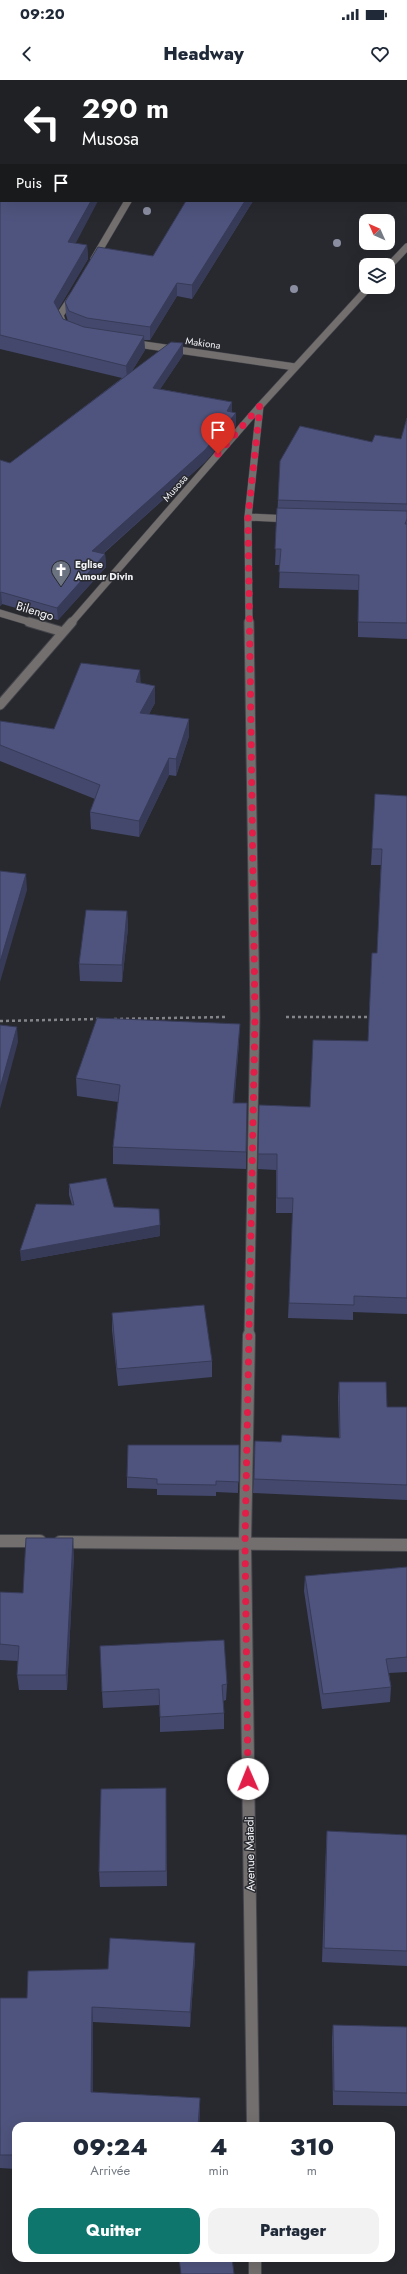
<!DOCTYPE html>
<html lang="fr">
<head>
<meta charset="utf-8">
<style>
	:root { --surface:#fff; --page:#f2f2f3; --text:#1f2937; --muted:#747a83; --accent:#0f766e }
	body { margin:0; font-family:Jost,sans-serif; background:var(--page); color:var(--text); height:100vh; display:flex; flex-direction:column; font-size:15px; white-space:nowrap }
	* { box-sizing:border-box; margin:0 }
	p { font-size:13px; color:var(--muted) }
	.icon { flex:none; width:22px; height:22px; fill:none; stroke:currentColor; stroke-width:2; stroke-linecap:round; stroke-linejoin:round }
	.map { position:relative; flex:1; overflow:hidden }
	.sheet { position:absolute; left:12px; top:2042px; width:383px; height:140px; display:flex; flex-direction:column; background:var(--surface); border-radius:12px; box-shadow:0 4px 16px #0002 }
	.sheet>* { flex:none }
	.top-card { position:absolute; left:0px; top:0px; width:407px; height:122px; box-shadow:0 4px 16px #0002; background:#202124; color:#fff; overflow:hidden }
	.needle { width:26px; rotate:315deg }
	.fabs { position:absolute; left:359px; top:134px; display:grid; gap:8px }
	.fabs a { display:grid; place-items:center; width:36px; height:36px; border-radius:8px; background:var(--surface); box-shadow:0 4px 16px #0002; font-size:20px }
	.pin { position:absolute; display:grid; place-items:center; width:34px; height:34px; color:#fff; margin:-41px -17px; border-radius:50% 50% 50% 0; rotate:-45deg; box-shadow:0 0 4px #0007 }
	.pin .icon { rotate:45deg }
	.me { position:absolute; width:44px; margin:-22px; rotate:359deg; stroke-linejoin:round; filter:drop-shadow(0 0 3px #0008) }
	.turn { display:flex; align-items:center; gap:14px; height:84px; padding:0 16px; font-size:18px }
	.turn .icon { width:52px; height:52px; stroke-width:2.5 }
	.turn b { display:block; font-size:28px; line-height:34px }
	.then { display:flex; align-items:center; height:38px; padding:0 16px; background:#0003; gap:8px; font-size:15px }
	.eta { display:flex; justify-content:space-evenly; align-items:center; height:68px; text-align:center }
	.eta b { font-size:24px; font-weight:800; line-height:28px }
	.button { display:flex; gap:8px; margin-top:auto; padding:8px 16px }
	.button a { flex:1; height:46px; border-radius:12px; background:var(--accent); color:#fff; font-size:16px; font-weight:800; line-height:46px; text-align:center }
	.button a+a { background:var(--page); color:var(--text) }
	.status { display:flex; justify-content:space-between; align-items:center; height:28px; padding:0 20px; background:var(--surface); direction:ltr }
	.status svg { height:11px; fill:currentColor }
	header { display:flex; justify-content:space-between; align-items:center; height:52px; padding:0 16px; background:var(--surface); font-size:18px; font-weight:800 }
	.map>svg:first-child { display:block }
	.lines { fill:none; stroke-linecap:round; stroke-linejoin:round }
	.minor-far2-casing { stroke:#44454b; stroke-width:8 }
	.minor-far1-casing { stroke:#44454b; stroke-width:11 }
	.minor-casing { stroke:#44454b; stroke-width:14 }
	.path { stroke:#84858a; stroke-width:2.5; stroke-dasharray:3 3; stroke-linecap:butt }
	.minor-far2 { stroke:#736f6e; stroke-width:7 }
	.minor-far1 { stroke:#736f6e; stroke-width:9 }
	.minor { stroke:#736f6e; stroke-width:12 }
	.tree { fill:#8b8ea1 }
	.wall { fill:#44486c }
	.shaded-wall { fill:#373b58 }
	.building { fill:#4f547e; stroke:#373b58 }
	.route { stroke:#e11d48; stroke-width:7; stroke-dasharray:0 12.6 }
	.labels { text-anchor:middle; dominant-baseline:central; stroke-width:3; stroke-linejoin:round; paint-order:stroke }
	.far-street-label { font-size:10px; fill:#f3f4f8; stroke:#28292f }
	.far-poi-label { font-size:10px; font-weight:bold; fill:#f3f4f8; stroke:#28292f; text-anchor:start }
	.street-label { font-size:12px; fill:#f3f4f8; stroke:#28292f }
</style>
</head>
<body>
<div class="status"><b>09:20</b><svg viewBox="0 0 49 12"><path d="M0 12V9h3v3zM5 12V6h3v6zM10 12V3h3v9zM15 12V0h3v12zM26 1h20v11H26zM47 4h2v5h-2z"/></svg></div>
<header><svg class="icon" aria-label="back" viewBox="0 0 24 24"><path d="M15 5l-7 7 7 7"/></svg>Headway<svg class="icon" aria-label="heart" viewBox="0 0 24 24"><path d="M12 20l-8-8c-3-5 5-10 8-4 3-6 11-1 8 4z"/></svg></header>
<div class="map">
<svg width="407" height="2194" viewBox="0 0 407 2194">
	<rect width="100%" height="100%" fill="#28292f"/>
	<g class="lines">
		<defs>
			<path id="minor-far2" d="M124,0L130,1
				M94,179L128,121
				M388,187L407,167
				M64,247L60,235L72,217
				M131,263L295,287
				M248,437L290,439
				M0,533L33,543
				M71,543L260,326L369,207
				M249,543L248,437L260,326"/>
			<path id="minor-far1" d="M29,542L63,552
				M0,625L72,542
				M249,1256L255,937L249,542"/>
			<path id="minor" d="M249,1255L245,1463L253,2046
				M0,1461H40
				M60,1462L407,1465
				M255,2178V2194"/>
		</defs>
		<use href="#minor-far2" class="minor-far2-casing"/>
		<use href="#minor-far1" class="minor-far1-casing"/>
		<use href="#minor" class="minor-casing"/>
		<path class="path" d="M286,937H371
			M114,939L225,937
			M0,941L99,939"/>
		<use href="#minor-far2" class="minor-far2"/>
		<use href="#minor-far1" class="minor-far1"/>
		<use href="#minor" class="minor"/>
	</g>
	<g class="tree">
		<circle cx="147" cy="131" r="4"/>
		<circle cx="337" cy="163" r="4"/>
		<circle cx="294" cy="209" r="4"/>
	</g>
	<path class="wall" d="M0,0L1,1V23H0Z
		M0,30L75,164L87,165L88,179L58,229L63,239L68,241L66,235L65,222L153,176L186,121H253L192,219L177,216L150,260H144L145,270L132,291L183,275L160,309L232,322V333L236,346L205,382L103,474H105L106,487L58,540L2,524L0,526V380L10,383L122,298L0,269Z
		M407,338V559L358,557V510L279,508L280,485H275L278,420L372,362L401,359Z
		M141,603L155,606V623L149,634L189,639V656L176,696L169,695L139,757L91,749L90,732L95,719L0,681V641L54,649Z
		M375,714L407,716V1234L353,1232V1240L288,1238L293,1133H276V1090L258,1089L259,1025L310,1027L368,961L372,873H377L381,785H371Z
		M127,831L128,848L122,902L80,901L79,884Z
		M239,962L234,1023H247L246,1089L113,1084V1067L118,1022L77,1016L76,998Z
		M69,1104L114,1127L160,1156L21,1181L72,1125L69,1115Z
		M112,1233L212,1281V1297L118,1306L112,1250Z
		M339,1302L387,1327H407V1420L253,1413L255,1361L281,1362L339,1358L338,1317Z
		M239,1365L238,1413L216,1412V1416L157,1415V1409L127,1408V1397Z
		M74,1474L67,1610H19L17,1595L18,1581L0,1580V1512L23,1513Z
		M407,1487V1592L389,1593L391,1607L390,1622L322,1629L304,1511L305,1496Z
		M227,1604L226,1620L223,1621L224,1633V1649L160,1652V1625L103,1628L102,1612Z
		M166,1723L167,1806L100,1807L99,1792Z
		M327,1751L407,1755V1886L322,1882L326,1766Z
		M195,1863V1878L190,1947L93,1942V2012L200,2018V2032L199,2046H16V2089L0,2088V1918H27L108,1889Z
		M333,1945L407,1947V2026L333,2025L332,1959Z"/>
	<path class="shaded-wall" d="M91,121H98L69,176L68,162Z
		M245,121H253L192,219V205Z
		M87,165L88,179L55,235L54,222Z
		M177,203V216L150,260V247Z
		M144,256L145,270L127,299L126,286Z
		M183,263V275L153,320V308Z
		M232,322V334L227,331Z
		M236,333V346L205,382L92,483V471Z
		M105,474L106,487L58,540L57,528Z
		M1,512L2,524L0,526V513Z
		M140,590L141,607L136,602Z
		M155,606V623L140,650V633Z
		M189,639V656L176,696V679Z
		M169,678V695L139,757V741Z
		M26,794L27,810L0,902V882Z
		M127,831L128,848L122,902V885Z
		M240,944L239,962L233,1040V1023Z
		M17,947L18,962L0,1029V1008Z
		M160,1145V1156L21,1181L20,1171Z
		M73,1458L74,1474L67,1610L66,1595Z
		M195,1863V1878L190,1947V1932Z
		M92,1927L93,1942V2027L91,2012Z
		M200,2018V2032L199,2046H198Z"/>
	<path class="building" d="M0,0H113L1,1V10H0Z
		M213,0H343V1H212Z
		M1,29V121H91L68,162L87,165L54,222L63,239L84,247L144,256L126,286L0,255V30Z
		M186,121H245L192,205L177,203L150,247L87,238L69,231L65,222L98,167L153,176Z
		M171,262L183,263L153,308L232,322L227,331L236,333L205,370L92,471L105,474L57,528L1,512L0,513V380L10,383Z
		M407,338V424L278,420L280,381L300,346L372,362L375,355L401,359Z
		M277,428L407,431V439L405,444H407V543L358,542L359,495L279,492L281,469H275Z
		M81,583L140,590L136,602L155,606L140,633L189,639L176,679L169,678L139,741L90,732L100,705L0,665V641L54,649Z
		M375,714L407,716V1218L354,1216V1225L289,1223L293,1118H277V1074H258L259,1025L310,1027L313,960L368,961L372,873H377L382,769H372Z
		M0,791L26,794L0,882Z
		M86,830L127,831L122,885L79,884Z
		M97,938L240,944L233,1023H247L246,1072L113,1067L120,1005L76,998Z
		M0,945L17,947L0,1008Z
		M106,1098L114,1127L159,1129L160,1145L20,1171L36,1124L74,1125L69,1104Z
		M204,1225L212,1281L117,1289L112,1233Z
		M339,1302H386L387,1327H407V1405L254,1399L255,1361L281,1362L282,1355L340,1358Z
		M128,1365H239V1402L216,1401V1405L157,1404V1399L127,1397Z
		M26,1458H73L66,1595H17L19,1566L0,1564V1512L23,1513Z
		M407,1487V1577L386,1579L391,1607L323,1614L305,1496Z
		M224,1560L227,1604L222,1605L224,1633L160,1637L159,1609L102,1612L100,1566Z
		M166,1708V1791L99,1792L101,1709Z
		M327,1751L407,1755V1871L324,1868Z
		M110,1858L195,1863L190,1932L92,1927L91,2012L200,2018L198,2046H16V2075H0V1918H27L28,1891L108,1889Z
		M333,1945L407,1947V2013L334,2011Z
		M179,2178H232L234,2194H181Z"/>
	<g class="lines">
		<path class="route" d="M218,374L260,326L248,437L255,937L245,1463L248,1699"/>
	</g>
	<defs>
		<symbol id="church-pin" viewBox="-11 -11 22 30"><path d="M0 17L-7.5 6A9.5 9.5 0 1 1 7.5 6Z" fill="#6b7280" stroke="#28292f"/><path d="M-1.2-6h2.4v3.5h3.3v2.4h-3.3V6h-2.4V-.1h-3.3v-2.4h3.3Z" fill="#fff"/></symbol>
	</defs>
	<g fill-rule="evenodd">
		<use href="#church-pin" x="50" y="479" width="22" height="30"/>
	</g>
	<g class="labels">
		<g class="far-street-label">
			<text transform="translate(203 263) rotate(8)">Makiona</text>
			<text transform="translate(175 408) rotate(-49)">Musosa</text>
		</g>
		<g class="far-poi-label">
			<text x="75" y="484">Eglise<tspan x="75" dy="12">Amour Divin</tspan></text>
		</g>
		<g class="street-label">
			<text transform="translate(35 531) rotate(17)">Bilengo</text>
			<text transform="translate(250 1774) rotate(-91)">Avenue Matadi</text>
		</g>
	</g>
</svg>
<div class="fabs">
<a><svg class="needle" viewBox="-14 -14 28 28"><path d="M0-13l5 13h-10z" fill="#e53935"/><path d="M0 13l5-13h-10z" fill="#747a83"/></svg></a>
<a><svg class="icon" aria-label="layers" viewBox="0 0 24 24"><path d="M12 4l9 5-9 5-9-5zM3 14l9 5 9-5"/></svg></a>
</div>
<div class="pin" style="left:218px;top:374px;background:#d93025"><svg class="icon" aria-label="arrive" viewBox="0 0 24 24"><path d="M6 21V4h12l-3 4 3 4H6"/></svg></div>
<svg class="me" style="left:248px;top:1699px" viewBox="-20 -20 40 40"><circle r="19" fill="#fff"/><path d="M0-13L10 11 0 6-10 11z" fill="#e11d48"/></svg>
<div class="top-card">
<div class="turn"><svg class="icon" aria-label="left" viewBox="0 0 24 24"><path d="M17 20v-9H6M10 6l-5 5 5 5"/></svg><div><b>290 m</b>Musosa</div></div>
<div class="then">Puis<svg class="icon" aria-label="arrive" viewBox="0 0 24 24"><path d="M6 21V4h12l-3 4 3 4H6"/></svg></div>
</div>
<section class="sheet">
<div class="eta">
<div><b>09:24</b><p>Arrivée</p></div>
<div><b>4</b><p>min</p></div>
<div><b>310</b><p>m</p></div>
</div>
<div class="button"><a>Quitter</a><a>Partager</a></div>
</section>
</div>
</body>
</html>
